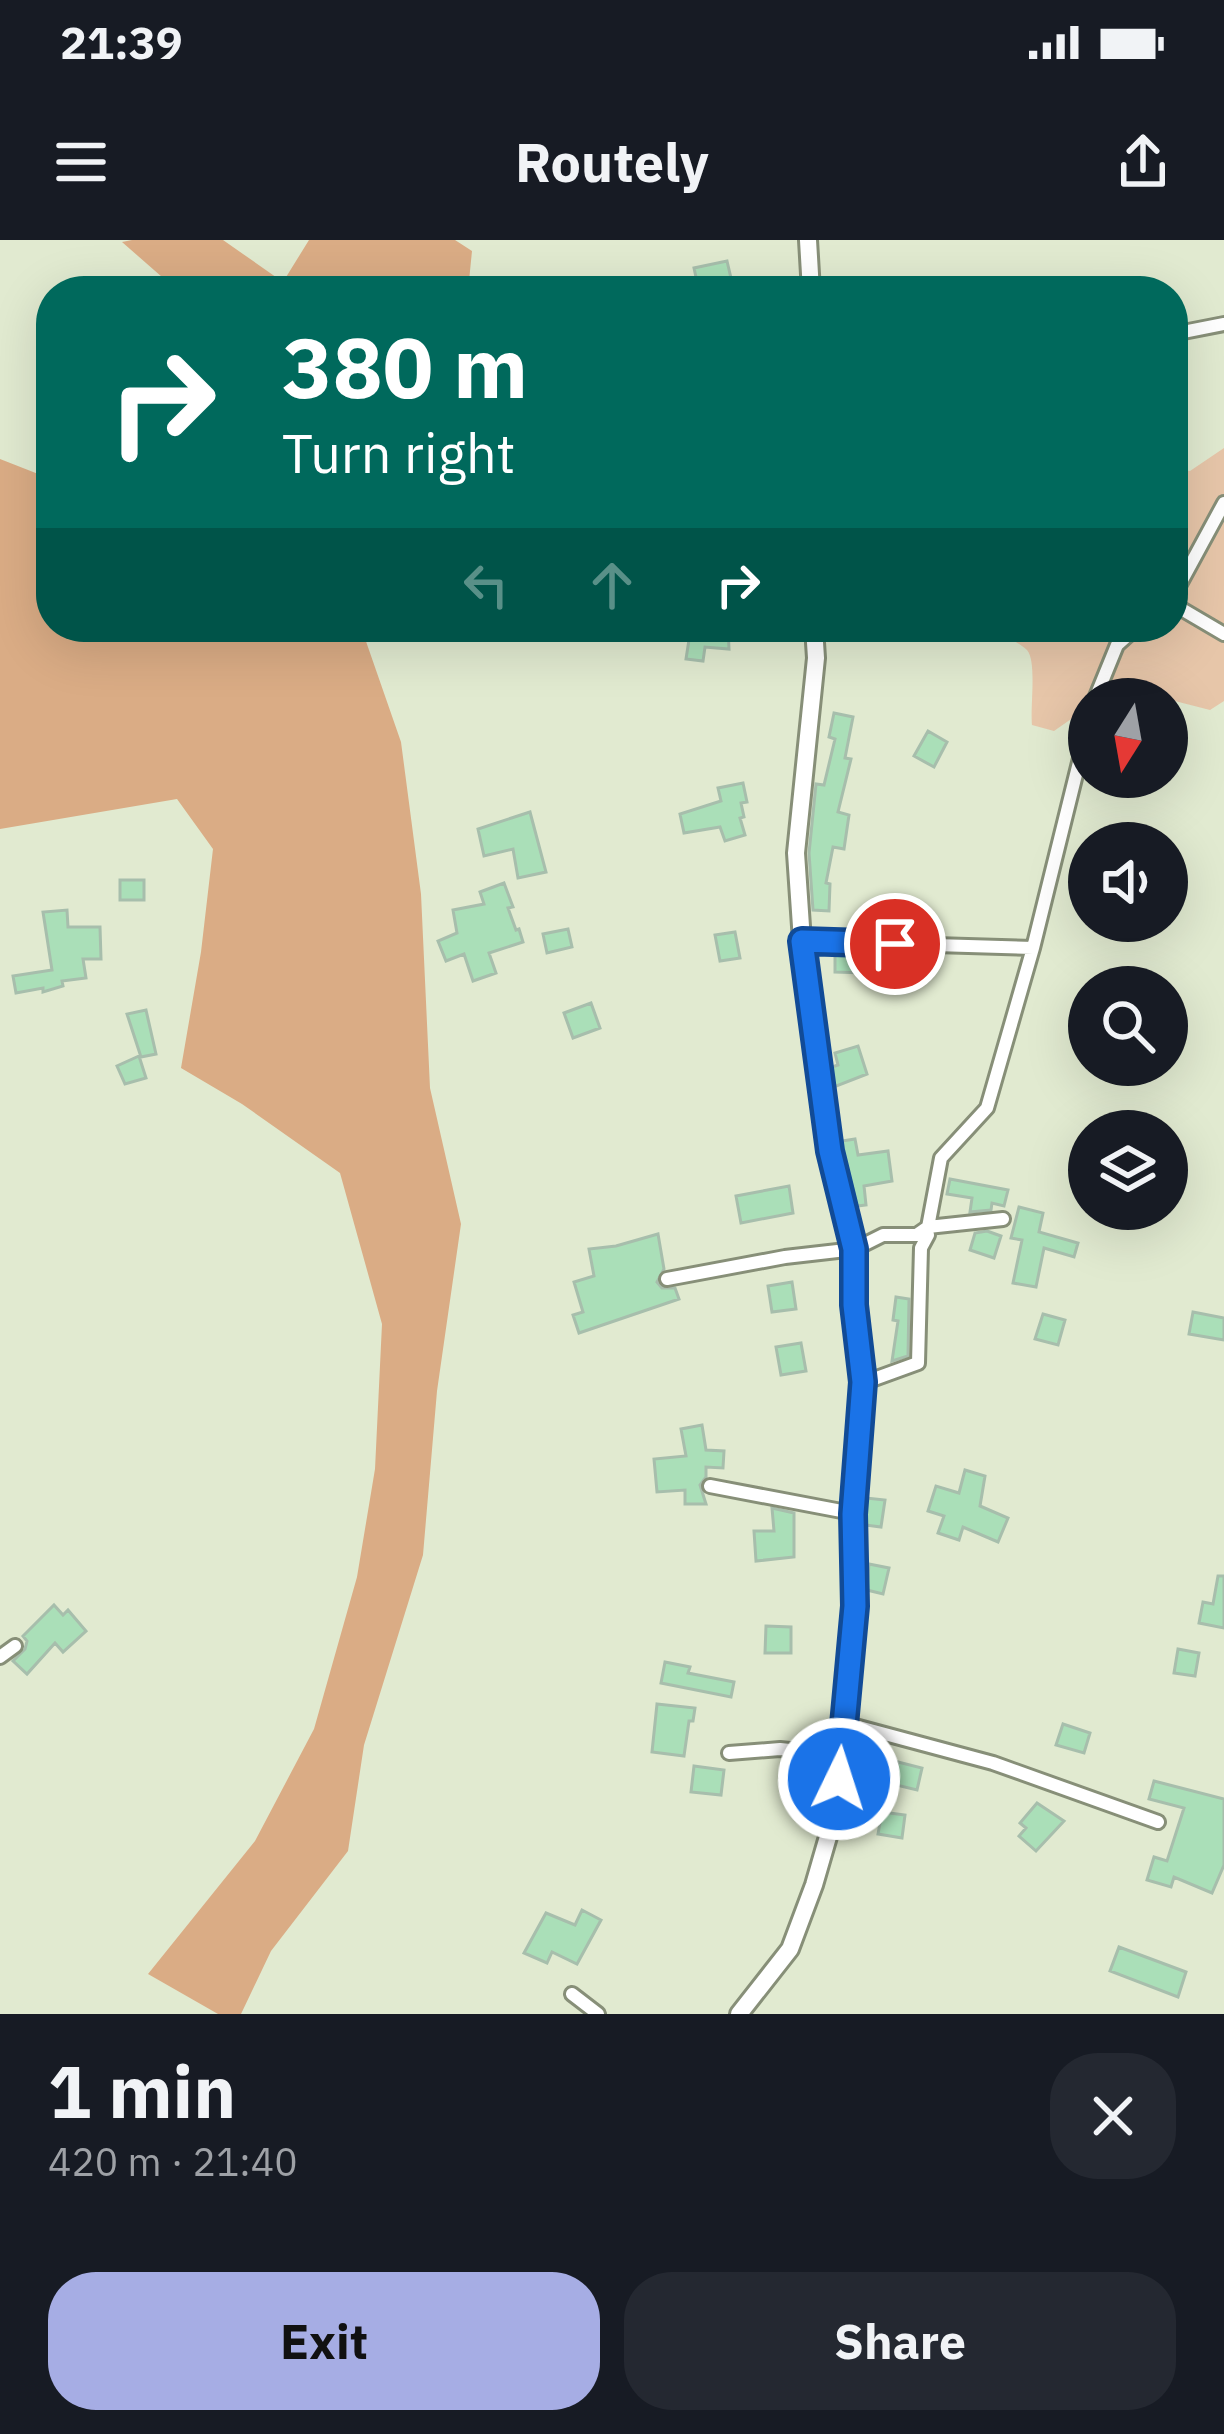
<!DOCTYPE html>
<html lang="en">
<head>
<meta charset="utf-8">
<style>
	:root { --surface:#171b24; --page:#242831; --text:#f1f3f6; --muted:#9ea1a6; --accent:#a6ade4 }
	body { margin:0; font-family:"IBM Plex Sans",sans-serif; background:var(--page); color:var(--text); height:100vh; display:flex; flex-direction:column; font-size:45px; white-space:nowrap }
	* { box-sizing:border-box; margin:0 }
	p { font-size:39px; color:var(--muted) }
	.icon { flex:none; width:66px; height:66px; fill:none; stroke:currentColor; stroke-width:2; stroke-linecap:round; stroke-linejoin:round }
	.map { position:relative; height:1774px; overflow:hidden }
	.side { display:flex; flex-direction:column; background:var(--surface); flex:1 }
	.side>* { flex:none }
	.top-card { position:absolute; left:36px; top:36px; width:1152px; height:366px; border-radius:48px; box-shadow:0 12px 48px #0002; background:#00695c; color:#fff; overflow:hidden }
	.needle { width:78px; rotate:191deg }
	.controls { position:absolute; left:1068px; top:438px; display:grid; gap:24px }
	.controls a { display:grid; place-items:center; width:120px; height:120px; border-radius:50%; background:var(--surface); box-shadow:0 12px 48px #0002; font-size:60px }
	.pin { position:absolute; display:grid; place-items:center; width:102px; height:102px; color:#fff; margin:-51px; border:6px solid #fff; border-radius:50%; box-shadow:0 3px 12px #0007 }
	.me { position:absolute; width:132px; margin:-66px; rotate:4deg; stroke-linejoin:round; filter:drop-shadow(0 0 9px #0008) }
	.turn { display:flex; align-items:center; gap:42px; height:252px; padding:0 48px; font-size:54px }
	.turn .icon { width:156px; height:156px; stroke-width:2.5 }
	.turn b { display:block; font-size:84px; line-height:102px }
	.lanes { display:flex; align-items:center; height:114px; padding:0 48px; background:#0003; justify-content:center; gap:60px; direction:ltr }
	.lanes .off { opacity:.35 }
	.round { display:grid; place-items:center; flex:none; width:126px; height:126px; border-radius:48px; background:var(--page) }
	.headline { display:flex; align-items:center; justify-content:space-between; height:204px; padding:0 48px }
	h1 { font-size:72px; font-weight:700; line-height:90px }
	.cta { display:flex; gap:24px; margin-top:auto; padding:24px 48px }
	.cta a { flex:1; height:138px; border-radius:48px; background:var(--accent); color:#111; font-size:48px; font-weight:700; line-height:138px; text-align:center }
	.cta a+a { background:var(--page); color:var(--text) }
	.status { display:flex; justify-content:space-between; align-items:center; height:84px; padding:0 60px; background:var(--surface); direction:ltr }
	.status svg { height:33px; fill:currentColor }
	header { display:flex; justify-content:space-between; align-items:center; height:156px; padding:0 48px; background:var(--surface); font-size:54px; font-weight:700 }
	.map>svg:first-child { display:block }
	.green { fill:#e7c6a9 }
	.forest { fill:#daac85 }
	.building { fill:#aadfb8; stroke:#a7beac; stroke-width:3 }
	.lines { fill:none; stroke-linecap:round; stroke-linejoin:round }
	.street-casing { stroke:#878f78; stroke-width:18 }
	.secondary-casing { stroke:#878f78; stroke-width:22 }
	.street { stroke:#fff; stroke-width:12 }
	.secondary { stroke:#fff; stroke-width:16 }
	.route-casing { stroke:#114b97; stroke-width:30 }
	.route { stroke:#1a73e8; stroke-width:21 }
</style>
</head>
<body>
<div class="status"><b>21:39</b><svg viewBox="0 0 49 12"><path d="M0 12V9h3v3zM5 12V6h3v6zM10 12V3h3v9zM15 12V0h3v12zM26 1h20v11H26zM47 4h2v5h-2z"/></svg></div>
<header><svg class="icon" aria-label="menu" viewBox="0 0 24 24"><path d="M4 6h16M4 12h16M4 18h16"/></svg>Routely<svg class="icon" aria-label="share" viewBox="0 0 24 24"><path d="M12 15V3M7 8l5-5 5 5M5 13v7h14v-7"/></svg></header>
<div class="map">
<svg width="1224" height="1774" viewBox="0 0 1224 1774">
	<rect width="100%" height="100%" fill="#e1ead0"/>
	<path class="green" d="M1224,208V461L1210,470L1167,459H1089V480L1074,477L1054,491L1032,485C1030,467 1037,421 1027,410C1017,400 996,394 984,387H1173V228L1190,231Z"/>
	<path class="forest" d="M132,0H223L283,42L309,0H455L472,11L468,51H178L122,2Z
		M0,219L51,239V387H361L401,502L421,654L430,848L461,984L437,1151L423,1315L364,1505L348,1611L271,1711L241,1774H218L148,1734L255,1601L314,1489L357,1337L375,1229L382,1084L340,933L242,864L181,828L201,712L213,609L177,559L0,589Z"/>
	<path class="building" d="M727,21L734,51H699L694,28Z
		M691,387H728L729,409L705,407L703,421L686,419Z
		M834,473L853,477L845,518L851,519L838,572L849,575L844,609L833,607L826,643L830,644L829,671L813,670L809,613L816,544L824,545L835,499L829,497Z
		M928,491L947,502L934,527L914,516Z
		M743,543L747,562L741,563L744,577L740,578L745,595L725,601L720,587L684,593L680,574L721,561L718,548Z
		M530,572L546,632L518,638L513,609L484,616L478,589Z
		M120,640H144V660H120Z
		M504,643L513,667L508,668L516,690L519,689L523,702L489,713L496,733L473,741L464,714L446,721L438,701L457,693L453,670L484,664L480,652Z
		M67,670L68,687H100L101,719H83L86,738L62,741L63,746L43,752V748L16,753L13,736L52,730L43,672Z
		M568,689L572,707L547,713L543,694Z
		M735,692L740,718L720,721L715,695Z
		M835,713H866L865,733L835,732Z
		M591,763L600,788L573,798L564,773Z
		M146,770L156,814L141,817L127,774Z
		M858,806L867,834L834,847L832,827L838,825L835,813Z
		M139,816L146,838L125,844L117,826Z
		M855,899L858,915L888,911L892,941L864,946L866,965L857,966L843,909L842,901Z
		M950,939L1008,950L1004,966L992,963L991,970L970,972L972,958L947,954Z
		M789,946L793,973L741,983L736,956Z
		M1019,967L1043,973L1039,992L1078,1003L1074,1017L1044,1008L1036,1047L1013,1043L1022,1000L1011,998Z
		M987,991L1001,996L994,1018L970,1010L975,993Z
		M658,994L664,1029L657,1042L662,1048H675L679,1059L579,1093L573,1075L583,1072L574,1042L594,1036L589,1009L616,1006Z
		M792,1042L796,1069L772,1072L768,1046Z
		M896,1057L909,1059L908,1116L892,1121L898,1081L893,1080Z
		M1193,1072L1224,1078V1100L1189,1094Z
		M1043,1074L1065,1080L1058,1105L1035,1099Z
		M801,1103L806,1131L781,1135L776,1107Z
		M702,1185L706,1210L724,1211L723,1228L706,1227V1237L700,1245L706,1264H685V1250L657,1252L654,1219L686,1216L681,1189Z
		M965,1230L985,1236L980,1266L1008,1278L998,1302L963,1287L959,1300L938,1293L944,1276L928,1271L936,1246L959,1253Z
		M866,1258L885,1260L881,1287L865,1285Z
		M772,1268L794,1273V1317L756,1321L754,1291H774Z
		M869,1324L889,1328L883,1354L867,1350Z
		M1218,1336H1224V1388L1199,1383L1203,1362L1213,1364Z
		M54,1365L63,1375L68,1370L86,1391L63,1412L55,1403L27,1434L13,1421L25,1409L27,1401L23,1396Z
		M766,1386L791,1387V1413H765Z
		M1178,1409L1199,1413L1195,1436L1174,1433Z
		M665,1422L690,1427L688,1433L734,1442L731,1457L661,1443Z
		M657,1464L695,1468L693,1481H689L684,1516L652,1512Z
		M1063,1484L1090,1493L1084,1513L1056,1505Z
		M898,1522L922,1528L917,1550L892,1544Z
		M694,1526L724,1530L721,1555L691,1552Z
		M1154,1541L1224,1559V1625L1212,1653L1174,1637L1171,1647L1147,1640L1154,1617L1167,1621L1184,1568L1149,1559Z
		M1037,1563L1064,1581L1036,1611L1019,1596L1026,1588L1020,1583Z
		M882,1572L905,1575L902,1598L878,1594Z
		M582,1670L601,1680L577,1724L552,1712L547,1723L524,1713L546,1673L575,1685Z
		M1119,1707L1186,1732L1178,1757L1110,1731Z"/>
	<g class="lines">
		<defs>
			<path id="street" d="M1173,94L1224,84
				M1173,357L1224,263
				M1173,364L1224,394
				M814,395L831,388L849,389
				M1095,459L1117,405L1137,387
				M802,701L1033,708
				M928,987L941,918L987,868L1033,708L1089,482
				M667,1039L785,1017L855,1009L883,995H928L918,994L928,987L1003,979
				M863,1143L918,1123L921,1008L928,995
				M710,1246L852,1273
				M0,1417L15,1406
				M842,1490L855,1486L993,1523L1158,1582
				M729,1513L780,1509L839,1515
				M572,1754L598,1774"/>
			<path id="secondary" d="M808,0L811,51
				M739,1774L790,1709L814,1645L832,1583L839,1539L855,1366L852,1273L863,1143L854,1065L855,1009L830,911L802,701L796,613L816,418L814,387"/>
		</defs>
		<use href="#street" class="street-casing"/>
		<use href="#secondary" class="secondary-casing"/>
		<use href="#street" class="street"/>
		<use href="#secondary" class="secondary"/>
	</g>
	<g class="lines">
		<defs>
			<path id="route" d="M839,1539L855,1366L853,1274L863,1142L854,1065V1009L830,911L802,701L895,704"/>
		</defs>
		<use href="#route" class="route-casing"/>
		<use href="#route" class="route"/>
	</g>
</svg>
<div class="controls">
<a><svg class="needle" viewBox="-14 -14 28 28"><path d="M0-13l5 13h-10z" fill="#e53935"/><path d="M0 13l5-13h-10z" fill="#9ea1a6"/></svg></a>
<a><svg class="icon" aria-label="sound" viewBox="0 0 24 24"><path d="M4 9h4l5-4v14l-5-4H4zM17 9q2 3 0 6"/></svg></a>
<a><svg class="icon" aria-label="search" viewBox="0 0 24 24"><circle cx="10" cy="10" r="6"/><path d="M15 15l6 6"/></svg></a>
<a><svg class="icon" aria-label="layers" viewBox="0 0 24 24"><path d="M12 4l9 5-9 5-9-5zM3 14l9 5 9-5"/></svg></a>
</div>
<div class="pin" style="left:895px;top:704px;background:#d93025"><svg class="icon" aria-label="arrive" viewBox="0 0 24 24"><path d="M6 21V4h12l-3 4 3 4H6"/></svg></div>
<svg class="me" style="left:839px;top:1539px" viewBox="-20 -20 40 40"><circle r="17" fill="#1a73e8" stroke="#fff" stroke-width="3"/><path d="M0-11L8 9 0 5-8 9z" fill="#fff"/></svg>
<div class="top-card">
<div class="turn"><svg class="icon" aria-label="right" viewBox="0 0 24 24"><path d="M7 20v-9h11M14 6l5 5-5 5"/></svg><div><b>380 m</b>Turn right</div></div>
<div class="lanes"><svg class="icon off" aria-label="left" viewBox="0 0 24 24"><path d="M17 20v-9H6M10 6l-5 5 5 5"/></svg><svg class="icon off" aria-label="ahead" viewBox="0 0 24 24"><path d="M12 20V5M6 11l6-6 6 6"/></svg><svg class="icon" aria-label="right" viewBox="0 0 24 24"><path d="M7 20v-9h11M14 6l5 5-5 5"/></svg></div>
</div>
</div>
<section class="side">
<div class="headline"><div><h1>1 min</h1><p>420 m · 21:40</p></div><a class="round"><svg class="icon" aria-label="close" viewBox="0 0 24 24"><path d="M6 6l12 12M18 6L6 18"/></svg></a></div>
<div class="cta"><a>Exit</a><a>Share</a></div>
</section>
</body>
</html>
